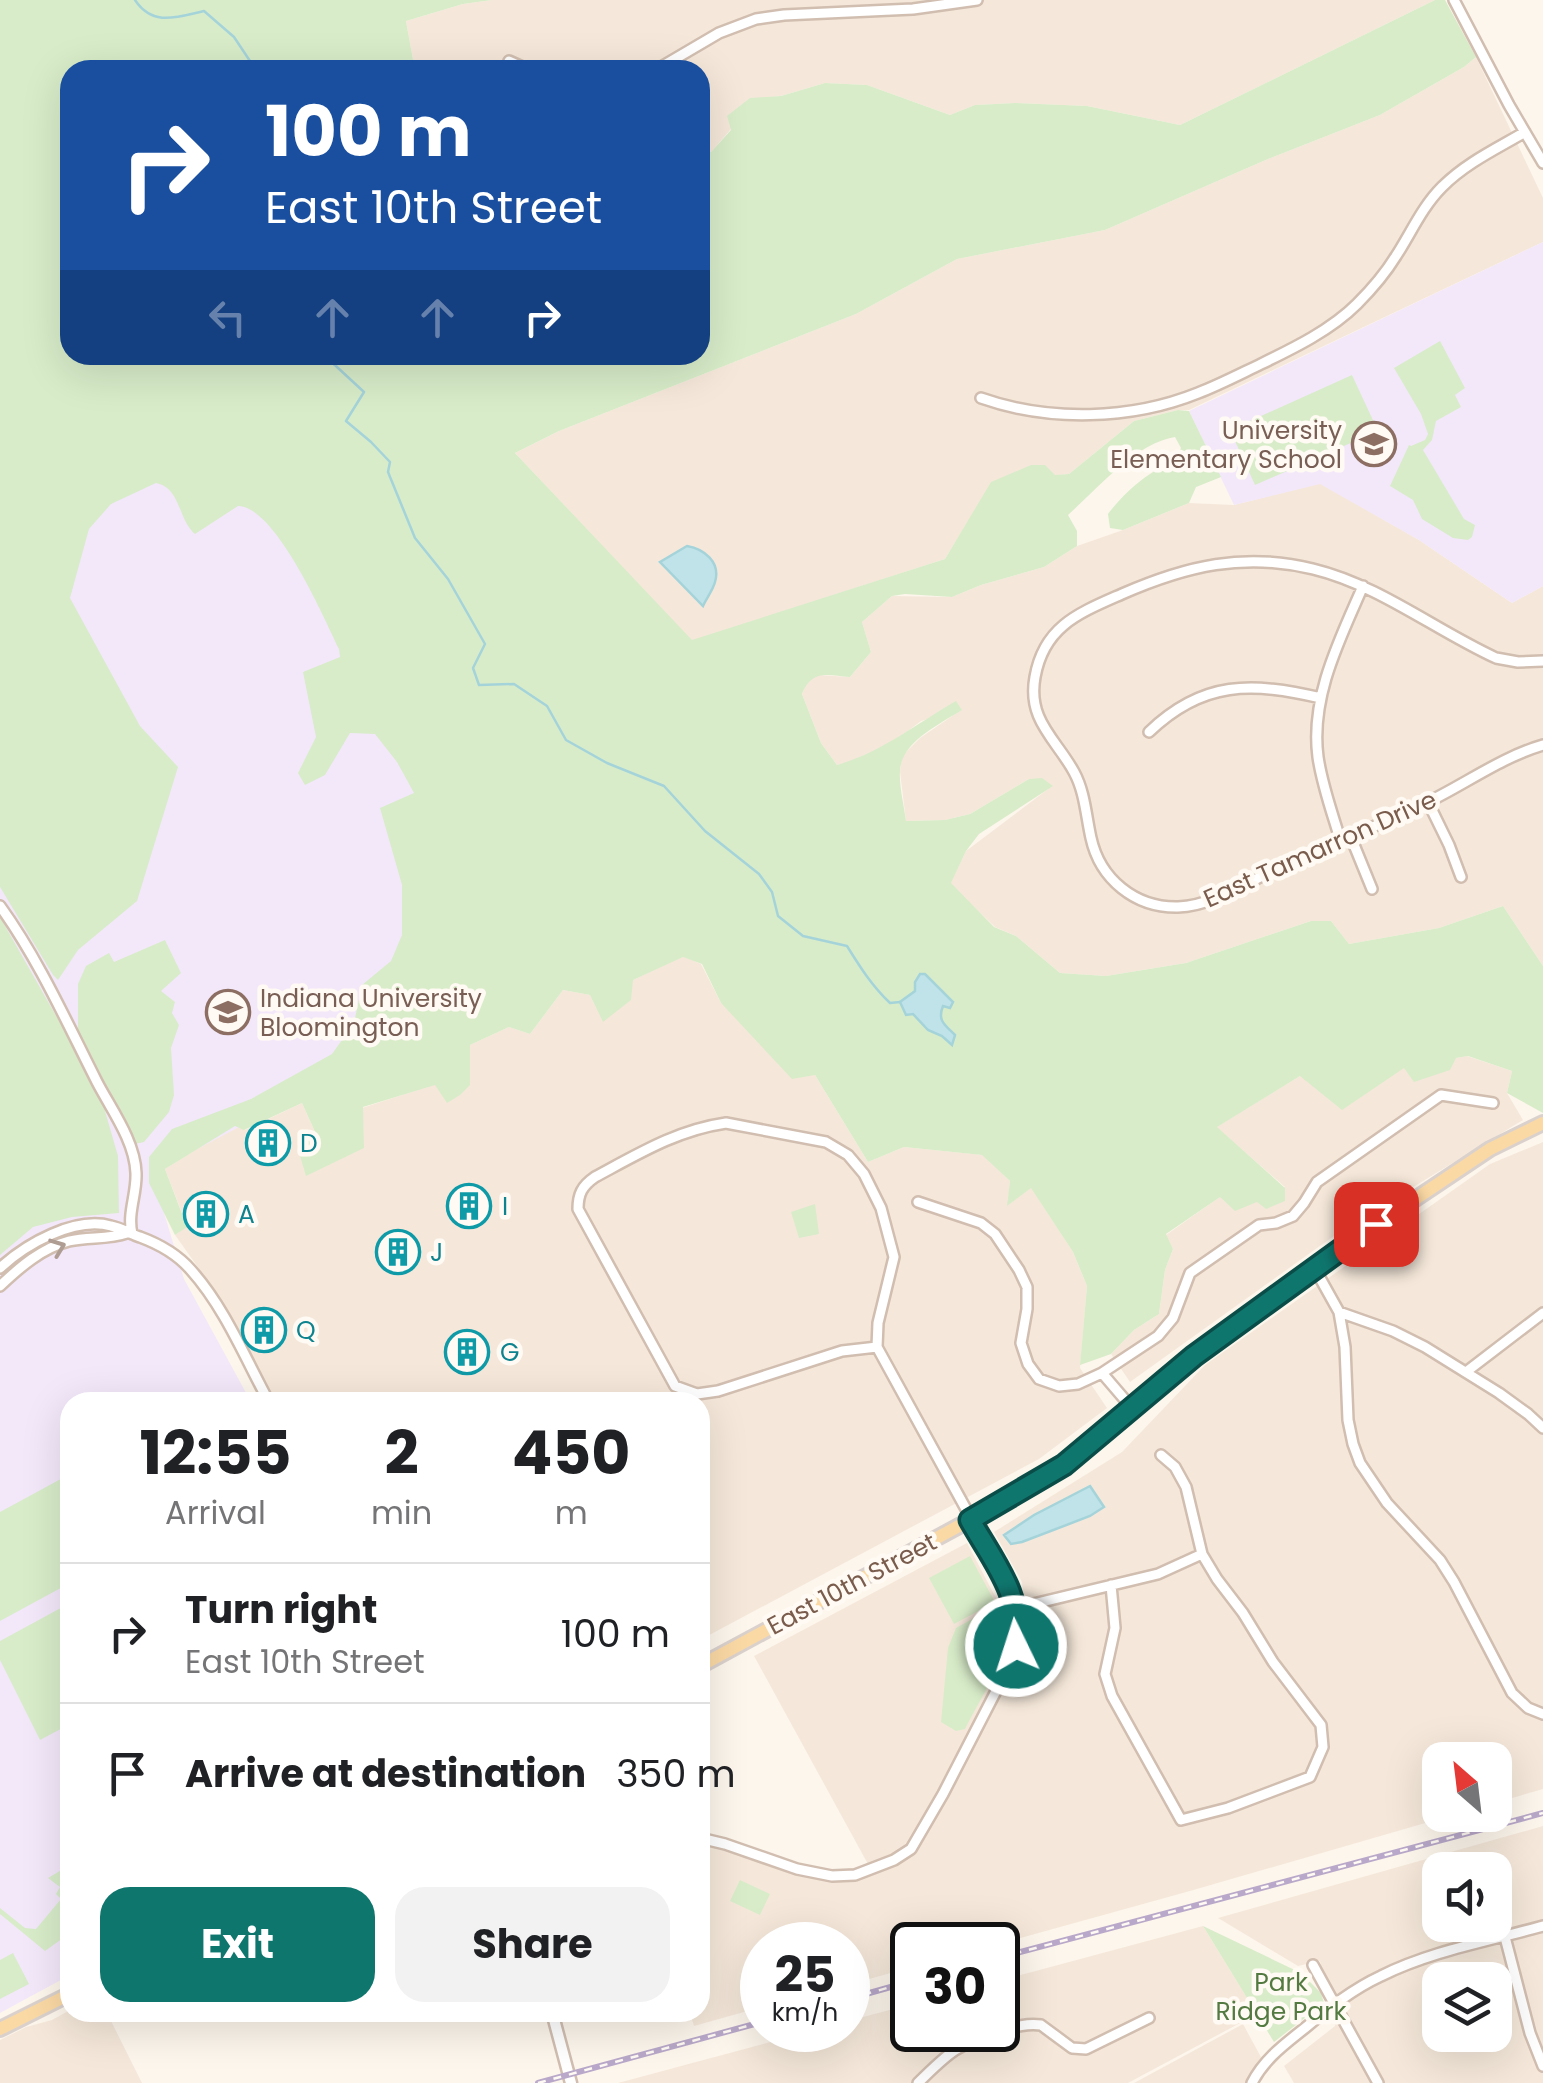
<!DOCTYPE html>
<html lang="en">
<head>
<meta charset="utf-8">
<style>
	:root { --surface:#fff; --page:#f2f2f2; --text:#202124; --muted:#757577; --line:#e0e0e0; --accent:#0f766e }
	body { margin:0; font-family:Poppins,sans-serif; background:var(--page); color:var(--text); height:100vh; display:flex; flex-direction:column; font-size:38px; white-space:nowrap }
	* { box-sizing:border-box; margin:0 }
	p { font-size:32px; color:var(--muted) }
	.icon { flex:none; width:55px; height:55px; fill:none; stroke:currentColor; stroke-width:2; stroke-linecap:round; stroke-linejoin:round }
	.map { position:relative; flex:1; overflow:hidden }
	.side { position:absolute; left:60px; top:1392px; width:650px; height:630px; display:flex; flex-direction:column; background:var(--surface); border-radius:30px; box-shadow:0 10px 40px #0002 }
	.side>* { flex:none }
	.banner { position:absolute; left:60px; top:60px; width:650px; height:305px; border-radius:30px; box-shadow:0 10px 40px #0002; background:#1a4fa0; color:#fff; overflow:hidden }
	.needle { width:65px; rotate:332deg }
	.controls { position:absolute; left:1422px; top:1742px; display:grid; gap:20px }
	.controls a { display:grid; place-items:center; width:90px; height:90px; border-radius:20px; background:var(--surface); box-shadow:0 10px 40px #0002; font-size:50px }
	.speed { position:absolute; left:740px; top:1922px; display:flex; gap:20px; font-size:50px; font-weight:700; text-align:center }
	.speed>* { display:grid; place-content:center; width:130px; height:130px; border-radius:50%; background:var(--surface); box-shadow:0 10px 40px #0002; line-height:1 }
	.speed small { font-size:25px; font-weight:400 }
	.speed .limit { border:5px solid #111; border-radius:15px; background:#fff; color:#111 }
	.pin { position:absolute; display:grid; place-items:center; width:85px; height:85px; color:#fff; margin:-42px; border-radius:20px; box-shadow:0 5px 15px #0006 }
	.me { position:absolute; width:110px; margin:-55px; rotate:356deg; stroke-linejoin:round; filter:drop-shadow(0 0 8px #0008) }
	.turn { display:flex; align-items:center; gap:35px; height:210px; padding:0 40px; font-size:45px }
	.turn .icon { width:130px; height:130px; stroke-width:2.5 }
	.turn b { display:block; font-size:70px; line-height:85px }
	.lanes { display:flex; align-items:center; height:95px; padding:0 40px; background:#0003; justify-content:center; gap:50px; direction:ltr }
	.lanes .off { opacity:.35 }
	.eta { display:flex; justify-content:space-evenly; align-items:center; height:170px; text-align:center }
	.eta b { font-size:60px; font-weight:700; line-height:70px }
	.cta { display:flex; gap:20px; margin-top:auto; padding:20px 40px }
	.cta a { flex:1; height:115px; border-radius:30px; background:var(--accent); color:#fff; font-size:40px; font-weight:700; line-height:115px; text-align:center }
	.cta a+a { background:var(--page); color:var(--text) }
	ul { padding:0; list-style:none }
	li { display:flex; align-items:center; gap:30px; height:140px; padding:0 40px; border-top:2px solid var(--line) }
	li div { flex:1 }
	li b { display:block; font-size:38px }
	li em { font-style:normal }
	.map>svg:first-child { display:block }
	.residential { fill:#f5e8da; fill-rule:evenodd }
	.education { fill:#f3e8fa }
	.green { fill:#d8ecc9; fill-rule:evenodd }
	.water { fill:#bfe3e8; stroke:#a5d3da; stroke-width:2.5 }
	.lines { fill:none; stroke-linecap:round; stroke-linejoin:round }
	.stream { stroke:#a5d3da; stroke-width:2.5 }
	.minor-casing { stroke:#d1beb0; stroke-width:14 }
	.tertiary-casing { stroke:#d1beb0; stroke-width:15 }
	.primary-casing { stroke:#dad1cd; stroke-width:18 }
	.minor { stroke:#fff; stroke-width:9 }
	.tertiary { stroke:#fff; stroke-width:10 }
	.primary { stroke:#fbd9a5; stroke-width:12 }
	.rail-casing { stroke:#b9a8c9; stroke-width:6 }
	.rail { stroke:#fffaf3; stroke-width:2.5; stroke-dasharray:8; stroke-linecap:butt }
	.oneway { stroke:#af9d94 }
	.route-casing { stroke:#0a4d48; stroke-width:25 }
	.route { stroke:#0f766e; stroke-width:18 }
	.labels { text-anchor:middle; dominant-baseline:central; stroke-width:9; stroke-linejoin:round; paint-order:stroke }
	.education-label { font-size:25px; fill:#785e54; stroke:#fffaf3; text-anchor:end }
	.street-label { font-size:25px; fill:#7a5c4d; stroke:#fffaf3 }
	.culture-label { font-size:25px; fill:#0d838f; stroke:#fffaf3; text-anchor:start }
	.park-label { font-size:25px; fill:#537a41; stroke:#fffaf3 }
</style>
</head>
<body>
<div class="map">
<svg width="1543" height="2083" viewBox="0 0 1543 2083">
	<rect width="100%" height="100%" fill="#fdf6ec"/>
	<path class="residential" d="M492,0H1435L1180,125L1087,106L1015,103L975,105L950,115L867,85L825,83L781,96L750,99L731,129L712,151L700,159V70H415L406,21L463,4Z
		M1476,57L1543,198V242L1189,410H1178L1134,421L1069,474L992,482L945,559L692,641L515,453L559,431L856,314L957,259L1105,230L1268,159L1380,115L1464,67Z
		M1320,483L1419,540L1512,603L1543,586V966L1503,906L1439,928L1349,944L1331,921H1311L1186,963L1106,976L1060,973L1016,936L995,927L950,884L966,851L1052,786L1029,779L970,814L945,820L906,821L900,772L902,756L920,738L961,710L921,721L895,741L863,758L837,765L821,743L802,694L807,681L818,675L850,677L871,652L862,622L892,596L952,597L981,585L1044,567L1077,546L1123,530L1189,503L1234,505Z
		M683,956L701,964L721,1003L815,1075L868,1162L904,1147L983,1155L1010,1181L1008,1205L1031,1187L1073,1252L1087,1286L1080,1368L1107,1408L1039,1459L700,1640V1402H277L217,1294L175,1235L187,1226L165,1169L235,1125L245,1130L302,1103L316,1134L362,1108L436,1084L470,1085V1045L509,1027L530,1034L563,990L590,995L603,1021L633,980Z
		M1467,1056L1512,1071L1507,1093L1523,1120L1338,1233L1130,1382L1111,1354L1134,1330L1159,1314L1165,1270L1173,1249L1166,1235L1221,1196L1285,1187L1216,1127L1300,1076L1404,1068Z
		M1543,1142V1789L1495,1803V1760H1440V1815H1453L1190,1891L995,1945H912V1967L848,1985V1945H762V2007L694,2026L690,2013L700,2012V1841L766,1854L820,1872L869,1866L754,1656L967,1543L1006,1617L1026,1623L1022,1582L994,1532L1122,1452L1205,1365L1490,1164Z
		M1543,1826V2083H1294L1284,2066L1335,2026L1320,1961L1298,1966L1218,1918ZM1440,1870H1495V1925H1440ZM1440,1980H1495V2035H1440Z
		M1203,1926L1257,2014L1128,2083H618L815,2030H848V2021L912,2004V2030H998V1981Z
		M70,2010V2012L107,2013L142,2083H0V2040L26,2027L52,2020Z
		M1243,2024L1261,2057L1247,2083H1134Z"/>
	<path class="education" d="M0,0L70,70V355L760,851L152,1173L184,1279L251,1402H70V1975L0,2013Z
		M1543,242V586L1512,603L1419,540L1320,484L1234,505L1189,411Z"/>
	<path class="green" d="M0,0H492L463,4L406,21L415,70H70V355H700V159L712,151L731,130L727,116L750,98L781,96L825,83L867,85L950,115L975,105L1015,103L1087,106L1180,125L1435,0H1445L1476,57L1464,67L1380,115L1268,159L1105,230L957,259L856,314L559,431L515,453L692,640L945,559L991,482L1031,465H1045L1055,475L1069,474L1134,421L1178,410L1189,411L1221,477L1196,487L1189,503L1123,530L1110,528L1108,514C1119,499 1135,484 1150,474C1163,465 1173,463 1181,448L1175,437C1136,443 1097,489 1068,515L1077,531V546L1044,567L981,585L952,597L905,594L892,596L862,622L871,652L850,677C827,675 812,669 802,694L821,743L837,765C882,752 916,724 956,701L962,710C940,724 901,742 900,771C899,787 904,805 906,821L945,820L970,814L1029,779L1042,778L1053,786L979,834L966,851L951,883L994,927L1016,936L1060,973L1106,976L1186,963L1311,921H1331L1349,944L1439,928L1503,906L1543,966V1113L1507,1093L1512,1071L1468,1056L1456,1058L1450,1070L1414,1082L1404,1068L1342,1110L1300,1076L1217,1127L1285,1188V1201L1266,1209L1257,1202L1235,1211L1220,1197L1166,1234L1173,1249L1165,1270L1159,1314L1134,1330L1111,1354L1080,1365L1087,1286L1073,1252L1031,1188L1007,1206L1010,1181L982,1155L904,1147L868,1162L815,1075L792,1079L721,1003L702,964L683,957L633,980L631,1000L603,1022L590,995L563,990L530,1034L509,1027L470,1045V1085L460,1095L447,1103L435,1085L363,1107L364,1148L306,1176L297,1146L316,1134L302,1103L244,1130L235,1126L165,1169L187,1227L175,1235L149,1183V1157L172,1129L251,1099L332,1054L354,1023L362,985L391,961L402,935V885L380,808L414,793L397,762L375,734L350,733L325,775L305,785L298,773L316,737L303,672L340,657L339,649C324,618 276,507 238,506L195,534C178,520 181,488 156,483L111,504L89,529L70,598L140,726L178,767L137,901L78,950L58,980L53,975L0,887ZM915,990L943,1006C937,1020 945,1030 952,1044L942,1036L928,1030L913,1014L906,1015L905,1009Z
		M1440,341L1465,388L1455,395L1461,407L1436,421L1432,440L1423,450L1464,519L1475,525L1472,537L1468,540L1453,538L1422,519L1413,500L1390,486L1409,445L1411,446L1425,440L1428,434L1421,414L1394,368Z
		M1352,375L1378,431L1255,485L1230,430Z
		M0,917L105,1102V1111L118,1156L119,1213L72,1217L33,1227L0,1255Z
		M165,940L181,973L161,991L175,1002L172,1013L179,1025L171,1048L174,1095L169,1112L144,1142L135,1144L78,1033V984L86,966L109,953L114,962Z
		M815,1204L819,1234L799,1238L791,1212Z
		M70,1474V1583L0,1621V1512Z
		M970,1556L995,1602L954,1624L929,1578Z
		M70,1603V1724L40,1740L0,1660V1641Z
		M992,1608L1007,1625C1005,1662 982,1696 965,1729L956,1731L941,1722L948,1648L956,1628Z
		M70,1865V1933L45,1951L0,1914V1908L25,1928L36,1929L61,1899L56,1894L60,1887L48,1878Z
		M740,1880L770,1894L760,1915L730,1901Z
		M1203,1926L1301,1973L1321,1993L1324,2003L1274,2042Z
		M13,1953L29,1984L0,1999V1960Z"/>
	<path class="water" d="M687,546C704,549 721,562 715,582C713,590 706,599 703,606L660,562Z
		M920,974H925L953,1002L950,1008L943,1006C937,1021 945,1025 955,1035L952,1045L942,1036L928,1030L913,1014L906,1015L900,1002L915,991V982Z
		M1090,1486L1104,1507L1090,1516L1022,1542L1011,1544L1004,1535L1034,1515Z"/>
	<g class="lines">
		<path class="stream" d="M135,0C153,27 177,17 204,11L234,37L256,70
			M324,355L364,392L346,421L371,442L390,462L388,472L415,538L448,579L485,644L473,668L479,685L514,684L547,706L566,740L607,763L664,786L705,831L759,874L772,892L778,916L803,936L847,946C860,967 872,986 890,1003L900,1002"/>
		<defs>
			<path id="minor" d="M1454,0L1509,105L1543,163
				M509,61L529,70
				M656,70L719,33L756,19L784,15L913,9L977,0
				M981,398C1049,422 1131,420 1198,393C1219,385 1240,374 1261,364C1294,348 1331,330 1357,304C1372,289 1385,274 1396,256C1411,233 1422,207 1442,187C1466,163 1496,149 1525,132
				M1543,661L1518,662L1496,658C1435,630 1379,585 1313,569C1244,552 1186,566 1122,594C1079,613 1044,626 1035,677C1027,720 1056,739 1074,772C1085,792 1086,816 1091,838C1100,879 1135,908 1178,907C1212,906 1246,883 1276,869C1326,846 1378,826 1428,802C1467,783 1502,757 1543,745
				M1149,732C1203,680 1252,682 1321,698
				M1428,802L1449,845L1461,877
				M1350,835L1372,889
				M1340,839C1332,812 1322,785 1318,757C1310,697 1340,639 1363,586
				M0,906C39,960 67,1023 97,1082C111,1109 135,1141 136,1173C137,1194 127,1213 132,1234
				M726,1123L826,1142L848,1155L864,1174L881,1208L894,1257L878,1323L877,1347L842,1351L718,1391L697,1394L675,1386L578,1209C578,1194 582,1186 595,1177C638,1154 677,1130 726,1123Z
				M918,1202L981,1223L995,1234L1019,1270L1027,1287V1309L1021,1343L1028,1364L1039,1379L1059,1386L1078,1384L1102,1373L1158,1336L1173,1318L1190,1273L1259,1225L1276,1223L1293,1216L1304,1203L1317,1182L1441,1095L1493,1103
				M0,1268C26,1244 75,1216 111,1226C121,1228 131,1234 140,1237C159,1244 178,1255 191,1270C225,1308 245,1358 269,1402
				M1315,1269L1339,1312L1345,1347L1348,1420L1353,1444L1360,1463L1387,1503L1440,1560L1454,1582L1512,1693L1528,1708L1543,1714
				M0,1286C20,1267 42,1248 69,1241C89,1236 107,1240 127,1233
				M1339,1312L1393,1331L1425,1347L1499,1393L1528,1414L1543,1428
				M1466,1372L1543,1313
				M1102,1373L1132,1408
				M1111,1585L1115,1628L1105,1674L1112,1696L1181,1820L1228,1808L1310,1777L1323,1747L1321,1725L1273,1662L1243,1613L1217,1579L1202,1554L1186,1487L1175,1467L1161,1455
				M1017,1608L1158,1574L1202,1554
				M700,1838L725,1844L797,1869L832,1876L855,1875L894,1860L911,1849L943,1794L1011,1662L1019,1626L1017,1608L1011,1591L877,1347
				M1505,1937L1530,2033L1543,2066
				M1313,1965L1378,2083
				M918,2083C949,2052 958,2044 1000,2031C1014,2027 1027,2023 1041,2025L1072,2048L1086,2049L1149,2018
				M1252,2083C1264,2059 1285,2044 1305,2028C1329,2008 1353,1989 1381,1976C1431,1951 1489,1941 1543,1926"/>
			<path id="tertiary" d="M552,2012L571,2083"/>
			<path id="primary" d="M700,1666L970,1520L1064,1465L1195,1356L1357,1238L1490,1149L1543,1123
				M0,2029L70,1994"/>
		</defs>
		<use href="#minor" class="minor-casing"/>
		<use href="#tertiary" class="tertiary-casing"/>
		<use href="#primary" class="primary-casing"/>
		<use href="#minor" class="minor"/>
		<use href="#tertiary" class="tertiary"/>
		<use href="#primary" class="primary"/>
		<defs>
			<path id="rail" d="M998,1958L1543,1813
				M848,1999L912,1981
				M538,2083L762,2022"/>
		</defs>
		<use href="#rail" class="rail-casing"/>
		<use href="#rail" class="rail"/>
	</g>
	<defs><path id="oneway-chevron" d="M-2-3.5L2.5 0L-2 3.5" fill="none" stroke-width="1.6" stroke-linecap="round" stroke-linejoin="round" transform="scale(2.5)"/></defs>
	<use class="oneway" href="#oneway-chevron" transform="translate(58 1247) rotate(-21)"/>
	<g class="lines">
		<defs>
			<path id="route" d="M1016,1646C1024,1597 993,1561 970,1520L1064,1465L1194,1356L1376,1224"/>
		</defs>
		<use href="#route" class="route-casing"/>
		<use href="#route" class="route"/>
	</g>
	<defs>
		<symbol id="school-ring" viewBox="-11 -11 22 22"><circle r="9.5" fill="#fffaf3" stroke="#8d6e63" stroke-width="1.5"/><path d="M0-5L7-2L0 1L-7-2ZM-4 1L0 2.5L4 1V4Q0 6-4 4Z" fill="#8d6e63"/></symbol>
		<symbol id="university-ring" viewBox="-11 -11 22 22"><circle r="9.5" fill="#fffaf3" stroke="#8d6e63" stroke-width="1.5"/><path d="M0-5L7-2L0 1L-7-2ZM-4 1L0 2.5L4 1V4Q0 6-4 4Z" fill="#8d6e63"/></symbol>
		<symbol id="building-ring" viewBox="-11 -11 22 22"><circle r="9.5" fill="#fffaf3" stroke="#0f9aa8" stroke-width="1.5"/><path d="M-4-6H4V6H1V3H-1V6H-4ZM-2.5-4.3h1.7v1.8h-1.7ZM.8-4.3h1.7v1.8H.8ZM-2.5-1h1.7V.8h-1.7ZM.8-1h1.7V.8H.8Z" fill="#0f9aa8"/></symbol>
	</defs>
	<g fill-rule="evenodd">
		<use href="#school-ring" x="1349" y="419" width="50" height="50"/>
		<use href="#university-ring" x="203" y="987" width="50" height="50"/>
		<use href="#building-ring" x="243" y="1118" width="50" height="50"/>
		<use href="#building-ring" x="444" y="1181" width="50" height="50"/>
		<use href="#building-ring" x="181" y="1189" width="50" height="50"/>
		<use href="#building-ring" x="373" y="1227" width="50" height="50"/>
		<use href="#building-ring" x="239" y="1305" width="50" height="50"/>
		<use href="#building-ring" x="442" y="1327" width="50" height="50"/>
	</g>
	<g class="labels">
		<g class="education-label">
			<text x="1342" y="430">University<tspan x="1342" dy="29">Elementary School</tspan></text>
			<text x="260" y="998" text-anchor="start">Indiana University<tspan x="260" dy="29">Bloomington</tspan></text>
		</g>
		<g class="street-label">
			<text transform="translate(1320 849) rotate(-24)">East Tamarron Drive</text>
			<text transform="translate(852 1584) rotate(-28)">East 10th Street</text>
		</g>
		<g class="culture-label">
			<text x="300" y="1143">D</text>
			<text x="502" y="1206">I</text>
			<text x="238" y="1214">A</text>
			<text x="430" y="1252">J</text>
			<text x="296" y="1330">Q</text>
			<text x="500" y="1352">G</text>
		</g>
		<g class="park-label">
			<text x="1281" y="1982">Park<tspan x="1281" dy="29">Ridge Park</tspan></text>
		</g>
	</g>
</svg>
<div class="controls">
<a><svg class="needle" viewBox="-14 -14 28 28"><path d="M0-13l5 13h-10z" fill="#e53935"/><path d="M0 13l5-13h-10z" fill="#757577"/></svg></a>
<a><svg class="icon" aria-label="sound" viewBox="0 0 24 24"><path d="M4 9h4l5-4v14l-5-4H4zM17 9q2 3 0 6"/></svg></a>
<a><svg class="icon" aria-label="layers" viewBox="0 0 24 24"><path d="M12 4l9 5-9 5-9-5zM3 14l9 5 9-5"/></svg></a>
</div>
<div class="speed"><div>25<small>km/h</small></div><div class="limit">30</div></div>
<div class="pin" style="left:1376px;top:1224px;background:#d93025"><svg class="icon" aria-label="arrive" viewBox="0 0 24 24"><path d="M6 21V4h12l-3 4 3 4H6"/></svg></div>
<svg class="me" style="left:1016px;top:1646px" viewBox="-20 -20 40 40"><circle r="17" fill="#0f766e" stroke="#fff" stroke-width="3"/><path d="M0-11L8 9 0 5-8 9z" fill="#fff"/></svg>
<div class="banner">
<div class="turn"><svg class="icon" aria-label="right" viewBox="0 0 24 24"><path d="M7 20v-9h11M14 6l5 5-5 5"/></svg><div><b>100 m</b>East 10th Street</div></div>
<div class="lanes"><svg class="icon off" aria-label="left" viewBox="0 0 24 24"><path d="M17 20v-9H6M10 6l-5 5 5 5"/></svg><svg class="icon off" aria-label="ahead" viewBox="0 0 24 24"><path d="M12 20V5M6 11l6-6 6 6"/></svg><svg class="icon off" aria-label="ahead" viewBox="0 0 24 24"><path d="M12 20V5M6 11l6-6 6 6"/></svg><svg class="icon" aria-label="right" viewBox="0 0 24 24"><path d="M7 20v-9h11M14 6l5 5-5 5"/></svg></div>
</div>
<section class="side">
<div class="eta">
<div><b>12:55</b><p>Arrival</p></div>
<div><b>2</b><p>min</p></div>
<div><b>450</b><p>m</p></div>
</div>
<ul>
<li><svg class="icon" aria-label="right" viewBox="0 0 24 24"><path d="M7 20v-9h11M14 6l5 5-5 5"/></svg><div><b>Turn right</b><p>East 10th Street</p></div><em>100 m</em></li>
<li><svg class="icon" aria-label="arrive" viewBox="0 0 24 24"><path d="M6 21V4h12l-3 4 3 4H6"/></svg><div><b>Arrive at destination</b></div><em>350 m</em></li>
</ul>
<div class="cta"><a>Exit</a><a>Share</a></div>
</section>
</div>
</body>
</html>
